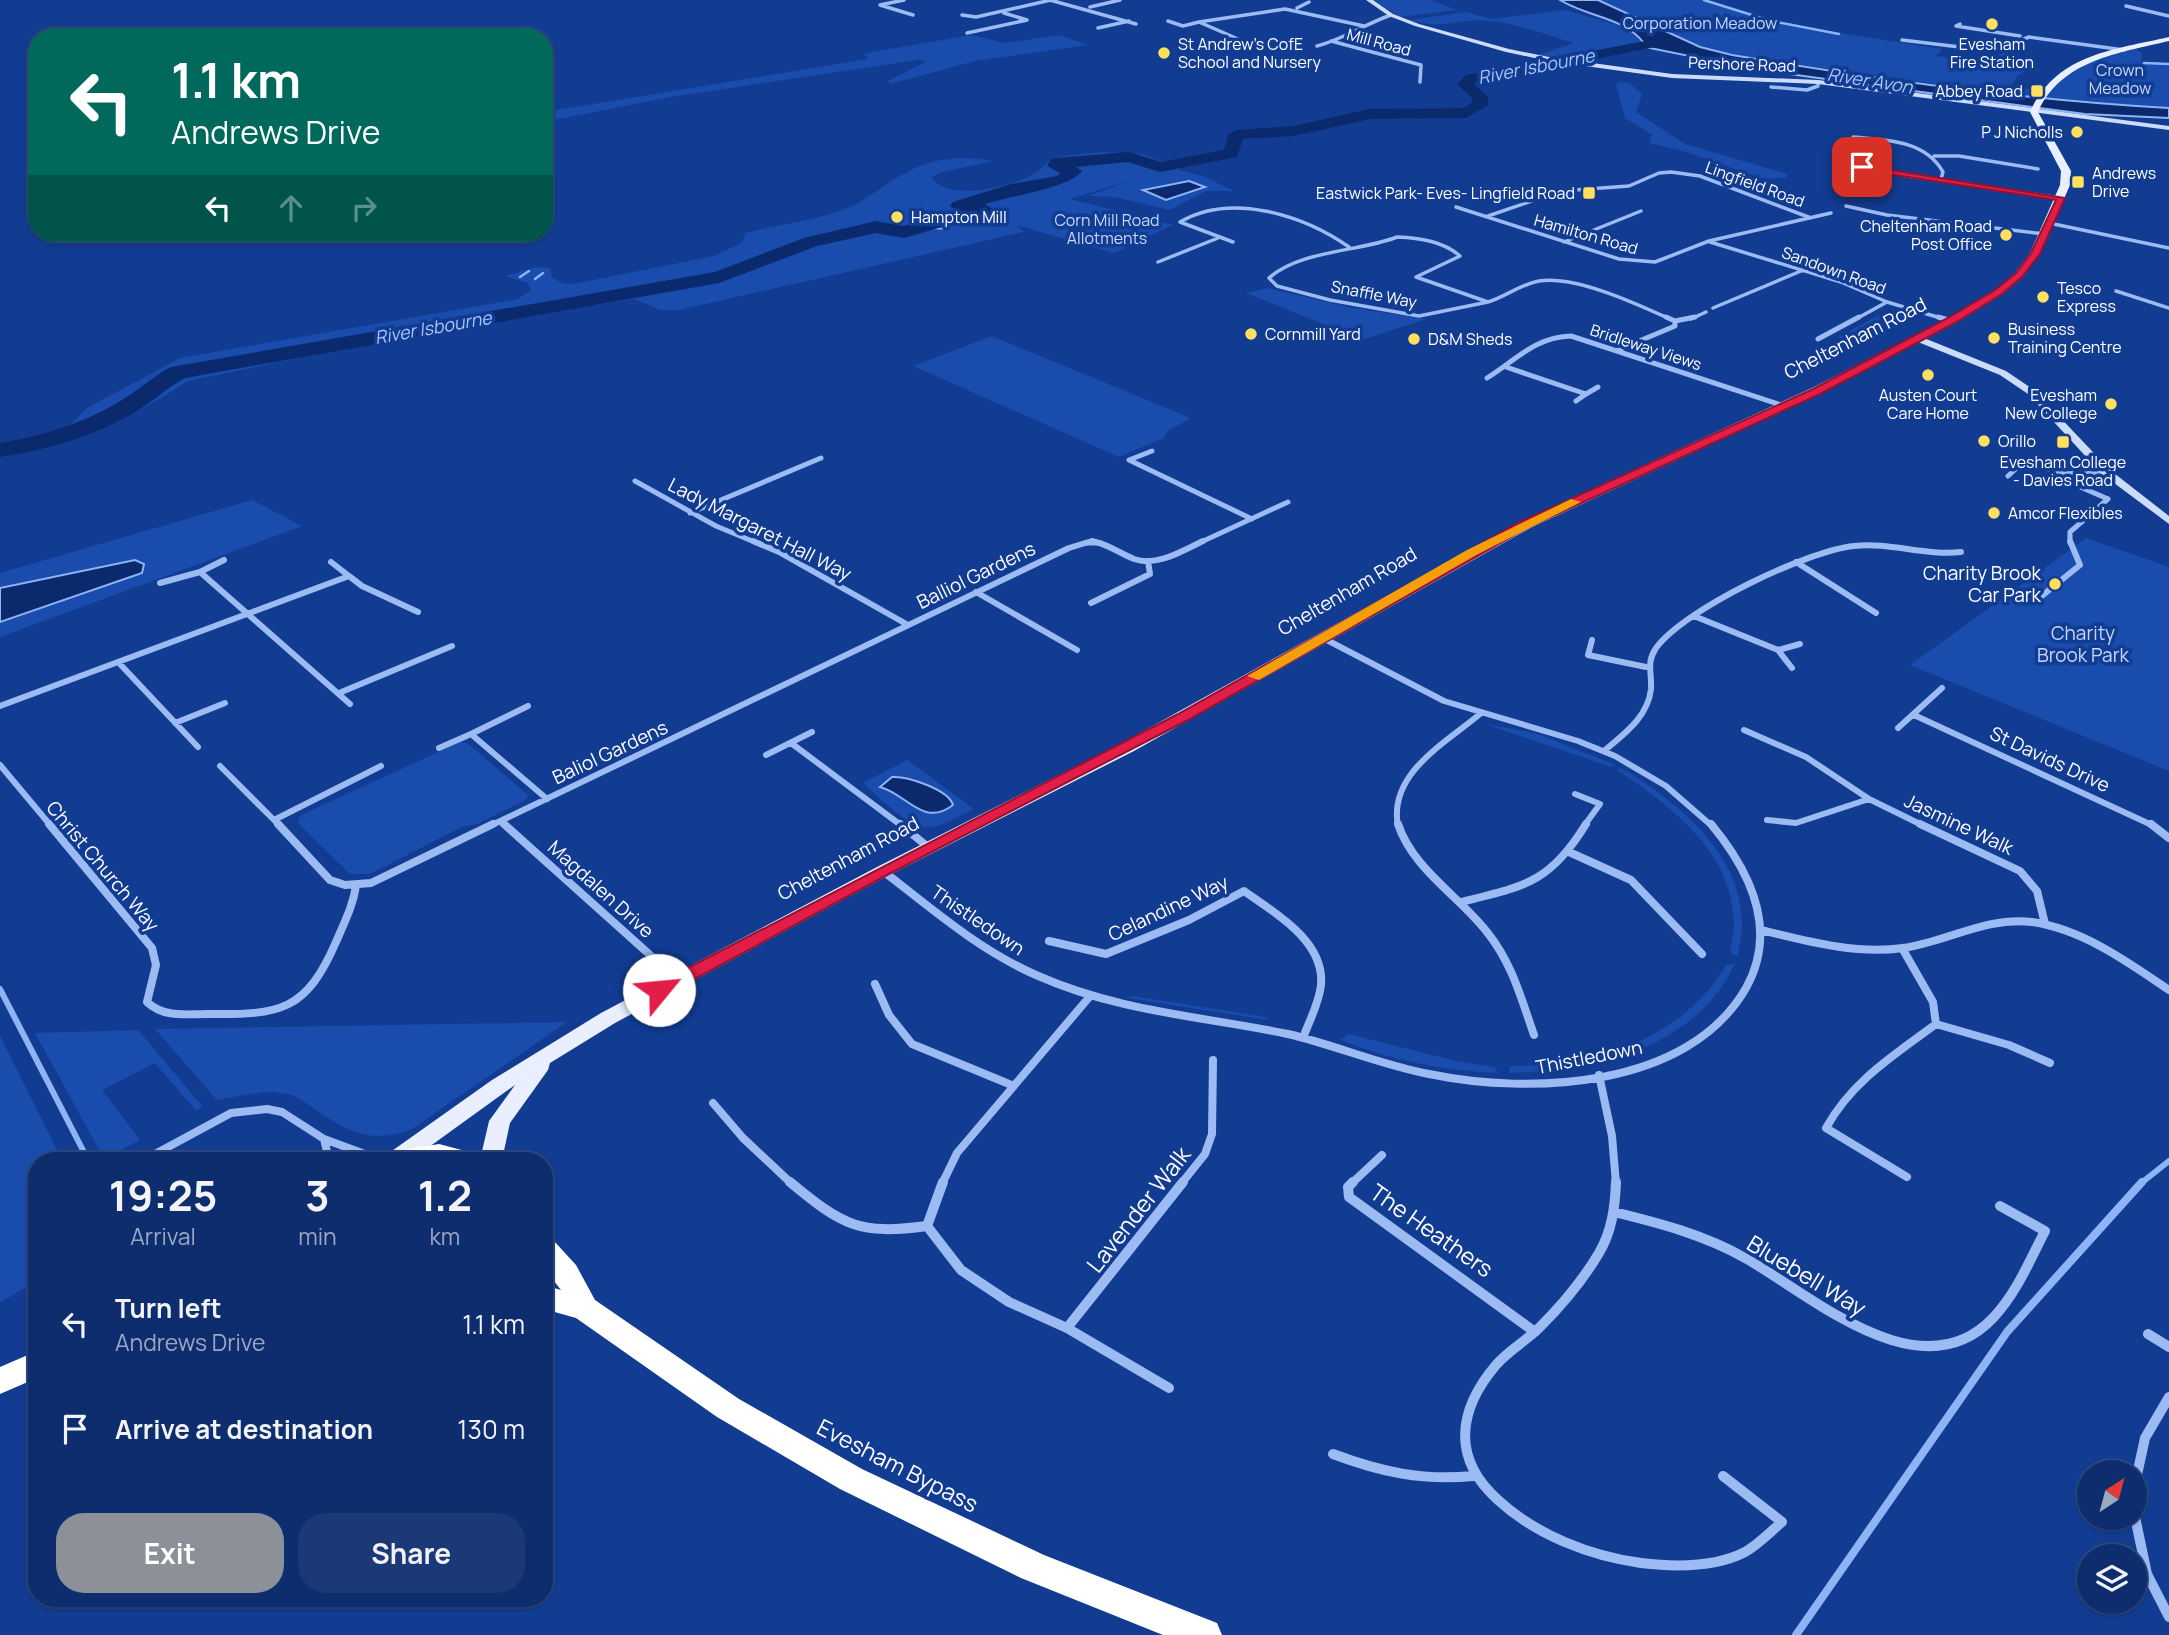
<!DOCTYPE html>
<html lang="en">
<head>
<meta charset="utf-8">
<style>
	:root { --surface:#0d2d6e; --page:#1b3976; --text:#f1f3f6; --muted:#9aa8c2; --line:#2d4981; --accent:#8c9099 }
	body { margin:0; font-family:Manrope,sans-serif; background:var(--page); color:var(--text); height:100vh; display:flex; flex-direction:column; font-size:26px; white-space:nowrap }
	* { box-sizing:border-box; margin:0 }
	p { font-size:23px; color:var(--muted) }
	.icon { flex:none; width:38px; height:38px; fill:none; stroke:currentColor; stroke-width:2; stroke-linecap:round; stroke-linejoin:round }
	.map { position:relative; flex:1; overflow:hidden }
	.details { position:absolute; left:28px; top:1152px; width:525px; height:455px; display:flex; flex-direction:column; background:var(--surface); border-radius:28px; box-shadow:0 2px 5px #0004,0 0 0 2px var(--line) }
	.details>* { flex:none }
	.banner { position:absolute; left:28px; top:28px; width:525px; height:214px; border-radius:28px; box-shadow:0 2px 5px #0004,0 0 0 2px var(--line); background:#00695c; color:#fff; overflow:hidden }
	.needle { width:46px; rotate:36deg }
	.fabs { position:absolute; left:2077px; top:1460px; display:grid; gap:14px }
	.fabs a { display:grid; place-items:center; width:70px; height:70px; border-radius:50%; background:var(--surface); box-shadow:0 2px 5px #0004,0 0 0 2px var(--line); font-size:35px }
	.pin { position:absolute; display:grid; place-items:center; width:60px; height:60px; color:#fff; margin:-30px; border-radius:14px; box-shadow:0 4px 10px #0006 }
	.me { position:absolute; width:77px; margin:-38px; rotate:62deg; stroke-linejoin:round; filter:drop-shadow(0 0 5px #0008) }
	.turn { display:flex; align-items:center; gap:24px; height:147px; padding:0 28px; font-size:32px }
	.turn .icon { width:91px; height:91px; stroke-width:2.5 }
	.turn b { display:block; font-size:49px; line-height:60px }
	.lanes { display:flex; align-items:center; height:66px; padding:0 28px; background:#0003; justify-content:center; gap:35px; direction:ltr }
	.lanes .off { opacity:.35 }
	.eta { display:flex; justify-content:space-evenly; align-items:center; height:119px; text-align:center }
	.eta b { font-size:42px; font-weight:700; line-height:49px }
	.action { display:flex; gap:14px; margin-top:auto; padding:14px 28px }
	.action a { flex:1; height:80px; border-radius:28px; background:var(--accent); color:#fff; font-size:28px; font-weight:700; line-height:80px; text-align:center }
	.action a+a { background:var(--page); color:var(--text) }
	ul { padding:0; list-style:none }
	li { display:flex; align-items:center; gap:21px; height:105px; padding:0 28px }
	li div { flex:1 }
	li b { display:block; font-size:26px }
	li em { font-style:normal }
	.map>svg:first-child { display:block }
	.green { fill:#194cac }
	.water { fill:#0a2a6d; stroke:#8eb4f6; stroke-width:2 }
	.lines { fill:none; stroke-linecap:round; stroke-linejoin:round }
	.stream-far2 { stroke:#8eb4f6; stroke-width:2.5 }
	.stream-far1 { stroke:#8eb4f6; stroke-width:6 }
	.stream { stroke:#8eb4f6; stroke-width:8 }
	.river { fill:#0a2a6d; fill-rule:evenodd }
	.street-far4 { stroke:#9dbbf3; stroke-width:3.5 }
	.street-far3 { stroke:#9dbbf3; stroke-width:5 }
	.street-far2 { stroke:#9dbbf3; stroke-width:6 }
	.street-far1 { stroke:#9dbbf3; stroke-width:8 }
	.street { stroke:#9dbbf3; stroke-width:10 }
	.secondary { fill:#ccdcfd; fill-rule:evenodd }
	.primary { fill:#e9efff; fill-rule:evenodd }
	.highway { fill:#fff; fill-rule:evenodd }
	.route { fill:#e11d48; stroke:#92132f; stroke-width:2 }
	.slow { fill:#f59e0b }
	.poi-dot { fill:#ffe15f; stroke:#113c92; stroke-width:2.5 }
	.labels { text-anchor:middle; dominant-baseline:central; stroke-width:7; stroke-linejoin:round; paint-order:stroke }
	.far-park-label { font-size:16px; fill:#c4d8fd; stroke:#113c92 }
	.far-street-label { font-size:16px; fill:#fff; stroke:#113c92 }
	.far-poi-label { font-size:16px; fill:#fff; stroke:#113c92; text-anchor:start }
	.far-water-label { font-size:18px; font-style:italic; fill:#a9c6fa; stroke:#113c92 }
	.street-label { font-size:19px; fill:#fff; stroke:#113c92 }
	.poi-label { font-size:19px; fill:#fff; stroke:#113c92; text-anchor:end }
	.park-label { font-size:19px; fill:#c4d8fd; stroke:#113c92 }
	.near-street-label { font-size:23px; fill:#fff; stroke:#113c92 }
</style>
</head>
<body>
<div class="map">
<svg width="2169" height="1635" viewBox="0 0 2169 1635">
	<rect width="100%" height="100%" fill="#113c92"/>
	<path class="green" d="M1374,0H1431L1457,10L1400,17Z
		M1598,0H1704L1801,27L1942,49L1936,56L1992,63L1999,54L2012,52L2026,71L2017,76L2011,87L2036,90L2035,98L1732,55L1700,47Z
		M1565,10C1594,20 1621,20 1644,43L1568,59L1537,55L1574,43C1546,35 1518,24 1490,21C1459,17 1445,31 1410,20L1466,12L1491,19Z
		M972,35L1005,43L1060,35L1088,45L975,61L890,84L888,81L927,61L918,60L671,97L544,122V112L868,59L864,54L871,52Z
		M2133,48L2142,53L2141,62L2169,63V108L2040,98C2059,66 2099,58 2133,48Z
		M1622,82L1629,83L1642,94L1636,112L1685,144L1788,174L1785,178L1764,179L1683,151L1649,143L1652,135L1625,118L1616,84Z
		M1101,152L1142,154L1180,168L1178,170L1203,176L1234,191H1206L1170,210L1114,197L1088,196L1131,180L1070,199L1173,225L1114,253L1016,225L1024,232L679,310H660L635,299L434,330L188,381C162,398 100,438 69,426L87,408L180,358L518,299L531,290L528,283L505,276L536,267L550,268L552,277L561,283L573,284L714,256L741,243L746,233C777,225 810,221 840,211C865,203 883,184 905,173C933,158 962,155 993,161L943,172L931,177C947,203 1009,186 1032,175C1041,172 1043,163 1053,159C1069,154 1085,154 1101,152Z
		M1268,288L1348,307L1426,319L1362,340L1246,293Z
		M1895,310L1911,313C1895,324 1856,345 1837,338L1886,311Z
		M992,336L1191,418L1166,432L1164,438L1119,457L913,366Z
		M252,500L302,526L0,637V573Z
		M2086,538L2169,567V771L1910,665Z
		M1485,724L1535,733L1616,765L1611,767Z
		M460,742L467,743L528,795L526,800L477,824L462,827L370,874H350L297,822L301,815Z
		M907,760L974,809C961,815 946,825 933,827C909,831 880,797 863,783Z
		M1621,768C1676,800 1743,854 1742,925C1742,935 1739,946 1738,957L1730,952C1731,943 1734,935 1734,925C1733,852 1672,807 1617,770Z
		M1735,963C1696,1049 1595,1070 1510,1073L1509,1068L1513,1066C1595,1066 1683,1039 1726,965Z
		M1132,996L1266,1017L1268,1020L1128,998Z
		M567,1022L412,1129C371,1144 350,1133 316,1110C307,1104 298,1096 287,1094C265,1089 239,1096 217,1100L155,1029Z
		M138,1030L203,1107L196,1111L155,1063L102,1090L140,1140L104,1159L35,1033Z
		M1349,1034L1456,1061L1495,1067L1498,1073C1444,1071 1390,1060 1340,1040Z
		M0,1036L62,1160H37V1280L0,1303Z"/>
	<path class="water" d="M1560,0H1598L1700,47L1732,55C1877,79 2022,100 2169,108V118L2085,114L2024,106L1753,69L1640,46L1644,43C1624,17 1587,17 1560,0Z
		M1189,181L1205,187L1166,200L1143,190Z
		M964,205L990,209L950,223L948,229L915,227L974,210Z
		M135,560L144,564L142,573L0,622V588Z
		M892,777C908,776 949,790 953,805C923,828 907,794 880,787Z"/>
	<g class="lines">
		<path class="stream-far2" d="M1704,0L1771,21L1839,34
			M2144,63L2169,64
			M520,277L529,271
			M535,279L543,273"/>
		<path class="stream-far1" d="M0,989L88,1160
			M2140,1184L2169,1161"/>
		<path class="stream" d="M1796,1635L2007,1332L2142,1182"/>
		<path class="river" d="M1666,37L1671,38V44L1476,82L1474,84L1488,97V105L1466,118L1370,119L1294,136L1243,139L1237,157L1160,172L1128,162L1076,167L1082,171C1067,189 1010,196 985,204L993,209L990,213L904,238L876,233L817,246L719,283L185,378C167,387 153,402 135,412C94,436 47,450 0,457V443C42,436 85,423 122,400C139,390 153,376 171,367L715,272L804,238L876,221L903,226L957,211L950,206L953,202L1011,184L1057,176L1060,173L1047,166L1051,159L1057,158L1129,152L1161,162L1224,150L1228,135L1236,130L1294,126L1369,109L1463,108L1472,103V98L1457,84L1466,75Z"/>
		<path class="street-far4" d="M904,0L880,5L913,15
			M1050,0L1136,24
			M2126,6L2169,16
			M1090,7L1120,0
			M1297,8L1309,2
			M962,15L976,17L1051,0
			M1168,21L1183,26L1199,22
			M1960,24L1956,26L2020,36
			M1098,28L1129,21
			M967,33L1027,20L1004,13
			M1902,40L1993,51L2029,37L2124,50
			M1331,41L1421,65L1420,82
			M1254,46L1199,22L1285,9L1364,26
			M1317,46C1344,39 1365,24 1391,15
			M1251,47L1271,41
			M1771,87L1807,90L1818,86V82
			M1853,137C1886,140 1925,140 1943,172L1941,179
			M1934,156H1959L2038,169
			M1849,164L1907,176L2061,198
			M1846,206L1887,215L2044,234
			M1456,207L1619,259L1655,262L1709,241L1831,213
			M1488,216L1561,191L1629,186L1659,173L1671,172L1700,176L1811,218
			M2049,223L2169,248
			M1397,237C1419,238 1443,241 1460,256L1416,277L1488,302L1419,316L1330,300L1277,286L1269,278C1300,250 1359,252 1397,237Z
			M1233,242L1180,222C1231,192 1303,215 1349,247
			M1564,242L1641,211
			M1710,242L1841,282L1887,302L1944,319
			M1158,262L1218,238
			M2116,291L2169,308
			M1488,302C1505,297 1521,284 1539,281C1575,275 1637,304 1670,319
			M1713,308L1801,271
			M1691,319L1706,312
			M1856,319L1887,302"/>
		<path class="street-far3" d="M1938,317L1952,321
			M1675,321L1695,317
			M1818,339L1859,317
			M1618,350L1675,326V321L1666,317
			M1506,367L1586,394L1598,387
			M1487,378C1516,360 1535,337 1571,336L1784,406
			M1576,401L1586,394
			M1152,451L1129,460L1252,519
			M2063,474L2078,486L2108,499
			M2008,476L2024,461L2063,474L2106,472
			M635,481L716,526L757,543
			M690,513L821,458
			M1086,543H1101
			M1199,543L1288,502
			M2070,543V532L2108,499"/>
		<path class="street-far2" d="M753,541L779,552L908,625
			M1092,541C1108,544 1119,553 1134,559C1157,567 1182,551 1203,541
			M331,562L349,576
			M1796,562L1876,613
			M200,572L350,704
			M160,583L200,572L224,560
			M976,592L1077,650
			M2038,599L2080,565L2070,541
			M1091,603L1150,574L1148,561
			M1694,616L1778,650L1800,644
			M1323,638L1444,701L1578,741L1615,756L1666,786L1712,826
			M1592,640L1588,655L1646,667
			M1778,650L1792,668
			M119,663L198,747
			M339,693L452,646
			M0,706L349,576L362,586L418,612
			M1914,715L2154,826
			M175,723L225,703
			M1898,728L1942,688
			M1744,730L1806,757L1869,799L1924,826
			M471,734L528,706
			M791,743L902,826
			M439,748L471,734L547,799
			M1604,751C1624,734 1648,717 1651,689C1652,672 1646,663 1656,648C1685,609 1806,551 1854,546C1890,542 1925,556 1961,552
			M766,755L812,732
			M0,765L51,826
			M220,766L274,820L381,766
			M1575,794L1600,804L1584,826
			M274,820L280,826
			M1767,820L1796,823L1869,799
			M501,822L506,826
			M490,826L1069,548L1092,541
			M1398,826C1388,774 1445,743 1480,714"/>
		<path class="street-far1" d="M49,824L152,948L156,965L147,1002C164,1018 186,1014 208,1014C281,1015 306,1011 336,942C344,923 353,906 356,886
			M278,824L330,880L345,885L371,883L493,824
			M504,824L678,980
			M900,824L928,847
			M1398,824C1412,868 1460,897 1487,932C1512,963 1521,998 1534,1035
			M1920,824L2020,871L2037,891L2045,924
			M2151,824L2169,838
			M1569,852L1631,880L1702,954
			M883,871C932,909 979,950 1036,975C1119,1012 1201,1016 1288,1034C1335,1045 1381,1065 1429,1074C1530,1095 1688,1089 1746,988C1779,929 1750,871 1711,824
			M1461,902C1525,886 1550,883 1586,824
			M1761,930C1806,941 1857,955 1903,948C1946,942 1987,916 2032,922C2082,929 2128,962 2169,990
			M1049,941L1106,954L1189,920L1244,891C1275,913 1325,941 1321,985C1319,1004 1309,1021 1303,1038
			M1902,948L1933,1002L1936,1024C1894,1055 1852,1081 1826,1128L1907,1177
			M875,984L889,1015L912,1044L1014,1086
			M1936,1024L2009,1045L2050,1063
			M1599,1075L1612,1136L1616,1184
			M713,1103L743,1138L792,1184
			M324,1139L329,1160
			M144,1160L231,1113L267,1109L282,1112L324,1139L381,1160
			M942,1184L957,1153L1091,995
			M1181,1184L1205,1154L1212,1134L1213,1060
			M1351,1184L1382,1155"/>
		<path class="street" d="M790,1182C843,1226 859,1235 927,1226
			M943,1182L927,1226L961,1270L1009,1302L1067,1328L1169,1388
			M1353,1182L1348,1187L1349,1197L1535,1332
			M1616,1182C1615,1207 1612,1231 1599,1253C1583,1280 1562,1305 1540,1327C1526,1341 1508,1351 1496,1365C1457,1411 1452,1459 1498,1500C1536,1535 1590,1556 1641,1563C1674,1567 1714,1568 1745,1552C1759,1544 1770,1532 1782,1522L1723,1476
			M1614,1212C1659,1223 1705,1235 1745,1258C1810,1294 1920,1395 1993,1318C2016,1294 2030,1260 2045,1231L2000,1206
			M1067,1328L1183,1182
			M2148,1334L2169,1347
			M1333,1454C1381,1472 1422,1481 1473,1476
			M2135,1484L2145,1438L2169,1397
			M2135,1517L2147,1574L2169,1617"/>
		<path class="secondary" d="M1366,0H1373L1393,14L1419,24L1509,49L1549,57L1672,74L1818,80L2169,126V130L1818,84L1672,78L1549,61L1506,52L1415,26L1389,16Z
			M1913,336H1919L2006,371L2034,390L2110,470L2169,516V524L2102,474L2028,394L2000,375L1913,340Z"/>
		<path class="primary" d="M2169,37V41C2119,53 2061,60 2038,112L2071,171L2070,185L2040,254L2023,277L2003,294L1956,323L1820,394L1530,528L1134,751L889,875L615,1023L550,1063L548,1070L510,1123L502,1160H480L489,1121L515,1085L411,1160H387L389,1153L492,1080L601,1013L877,867L1122,743L1520,522L1812,388L1948,319L1995,290L2015,273L2030,253L2060,185L2061,171L2030,112C2056,54 2113,50 2169,37Z"/>
		<path class="highway" d="M439,1144L473,1153L477,1160H380L384,1153Z
			M544,1238L554,1241L576,1265L595,1300L739,1399L862,1469L1044,1555L1217,1623L1222,1635H1163L1021,1578L840,1489L717,1417L576,1318L544,1309V1285L561,1290L544,1268Z
			M37,1351V1378L0,1394V1367Z"/>
	</g>
	<path class="route" d="M1859,165L2065,198L2040,254L2022,277L2002,294L1955,323L1820,394L1529,527L1188,720L889,874L665,995H653L650,990L653,986L1178,714L1520,522L1813,389L1948,318L1995,290L2016,273L2031,253L2056,200L1862,170Z"/>
	<path class="slow" d="M1571,499L1581,502L1476,555L1259,680L1247,676L1467,550Z"/>
	<g class="poi-dot">
		<circle cx="1992" cy="24" r="7"/>
		<circle cx="1164" cy="53" r="7"/>
		<rect x="2030" y="84" width="14" height="14" rx="3.5"/>
		<circle cx="2077" cy="132" r="7"/>
		<rect x="2071" y="175" width="14" height="14" rx="3.5"/>
		<rect x="1582" y="186" width="14" height="14" rx="3.5"/>
		<circle cx="897" cy="217" r="7"/>
		<circle cx="2006" cy="235" r="7"/>
		<circle cx="2043" cy="297" r="7"/>
		<circle cx="1251" cy="334" r="7"/>
		<circle cx="1994" cy="338" r="7"/>
		<circle cx="1414" cy="339" r="7"/>
		<circle cx="1928" cy="375" r="7"/>
		<circle cx="2111" cy="404" r="7"/>
		<circle cx="1984" cy="441" r="7"/>
		<rect x="2056" y="435" width="14" height="14" rx="3.5"/>
		<circle cx="1994" cy="513" r="7"/>
		<circle cx="2055" cy="584" r="7"/>
	</g>
	<g class="labels">
		<g class="far-park-label">
			<text x="1700" y="23">Corporation Meadow</text>
			<text x="2120" y="70">Crown<tspan x="2120" dy="18">Meadow</tspan></text>
			<text x="1107" y="220">Corn Mill Road<tspan x="1107" dy="18">Allotments</tspan></text>
		</g>
		<g class="far-street-label">
			<text transform="translate(1379 42) rotate(15)">Mill Road</text>
			<text transform="translate(1742 64) rotate(2)">Pershore Road</text>
			<text transform="translate(1755 184) rotate(20)">Lingfield Road</text>
			<text transform="translate(1586 234) rotate(16)">Hamilton Road</text>
			<text transform="translate(1834 270) rotate(20)">Sandown Road</text>
			<text transform="translate(1374 294) rotate(11)">Snaffle Way</text>
			<text transform="translate(1646 347) rotate(18)">Bridleway Views</text>
		</g>
		<g class="far-poi-label">
			<text x="1178" y="44">St Andrew's CofE<tspan x="1178" dy="18">School and Nursery</tspan></text>
			<text x="1992" y="44" text-anchor="middle">Evesham<tspan x="1992" dy="18">Fire Station</tspan></text>
			<text x="2023" y="91" text-anchor="end">Abbey Road</text>
			<text x="2063" y="132" text-anchor="end">P J Nicholls</text>
			<text x="2092" y="173">Andrews<tspan x="2092" dy="18">Drive</tspan></text>
			<text x="1575" y="193" text-anchor="end">Eastwick Park- Eves- Lingfield Road</text>
			<text x="911" y="217">Hampton Mill</text>
			<text x="1992" y="226" text-anchor="end">Cheltenham Road<tspan x="1992" dy="18">Post Office</tspan></text>
			<text x="2057" y="288">Tesco<tspan x="2057" dy="18">Express</tspan></text>
			<text x="2008" y="329">Business<tspan x="2008" dy="18">Training Centre</tspan></text>
			<text x="1265" y="334">Cornmill Yard</text>
			<text x="1428" y="339">D&amp;M Sheds</text>
			<text x="1928" y="395" text-anchor="middle">Austen Court<tspan x="1928" dy="18">Care Home</tspan></text>
			<text x="2097" y="395" text-anchor="end">Evesham<tspan x="2097" dy="18">New College</tspan></text>
			<text x="1998" y="441">Orillo</text>
			<text x="2063" y="462" text-anchor="middle">Evesham College<tspan x="2063" dy="18">- Davies Road</tspan></text>
			<text x="2008" y="513">Amcor Flexibles</text>
		</g>
		<g class="far-water-label">
			<text transform="translate(1536 66) rotate(-11)">River Isbourne</text>
			<text transform="translate(1870 80) rotate(9)">River Avon</text>
			<text transform="translate(433 327) rotate(-10)">River Isbourne</text>
		</g>
		<g class="street-label">
			<text transform="translate(1855 338) rotate(-27)">Cheltenham Road</text>
			<text transform="translate(760 529) rotate(27)">Lady Margaret Hall Way</text>
			<text transform="translate(976 575) rotate(-26)">Balliol Gardens</text>
			<text transform="translate(1347 591) rotate(-30)">Cheltenham Road</text>
			<text transform="translate(610 752) rotate(-25)">Baliol Gardens</text>
			<text transform="translate(2050 759) rotate(25)">St Davids Drive</text>
			<text transform="translate(1959 824) rotate(25)">Jasmine Walk</text>
			<text transform="translate(848 858) rotate(-28)">Cheltenham Road</text>
			<text transform="translate(103 866) rotate(50)">Christ Church Way</text>
			<text transform="translate(601 889) rotate(42)">Magdalen Drive</text>
			<text transform="translate(1168 908) rotate(-25)">Celandine Way</text>
			<text transform="translate(978 920) rotate(34)">Thistledown</text>
			<text transform="translate(1589 1057) rotate(-11)">Thistledown</text>
		</g>
		<g class="poi-label">
			<text x="2041" y="573">Charity Brook<tspan x="2041" dy="22">Car Park</tspan></text>
		</g>
		<g class="park-label">
			<text x="2083" y="633">Charity<tspan x="2083" dy="22">Brook Park</tspan></text>
		</g>
		<g class="near-street-label">
			<text transform="translate(1138 1209) rotate(-52)">Lavender Walk</text>
			<text transform="translate(1432 1230) rotate(35)">The Heathers</text>
			<text transform="translate(1807 1275) rotate(31)">Bluebell Way</text>
			<text transform="translate(898 1465) rotate(27)">Evesham Bypass</text>
		</g>
	</g>
</svg>
<div class="fabs">
<a><svg class="needle" viewBox="-14 -14 28 28"><path d="M0-13l5 13h-10z" fill="#e53935"/><path d="M0 13l5-13h-10z" fill="#9aa8c2"/></svg></a>
<a><svg class="icon" aria-label="layers" viewBox="0 0 24 24"><path d="M12 4l9 5-9 5-9-5zM3 14l9 5 9-5"/></svg></a>
</div>
<div class="pin" style="left:1862px;top:167px;background:#d93025"><svg class="icon" aria-label="arrive" viewBox="0 0 24 24"><path d="M6 21V4h12l-3 4 3 4H6"/></svg></div>
<svg class="me" style="left:659px;top:990px" viewBox="-20 -20 40 40"><circle r="19" fill="#fff"/><path d="M0-13L10 11 0 6-10 11z" fill="#e11d48"/></svg>
<div class="banner">
<div class="turn"><svg class="icon" aria-label="left" viewBox="0 0 24 24"><path d="M17 20v-9H6M10 6l-5 5 5 5"/></svg><div><b>1.1 km</b>Andrews Drive</div></div>
<div class="lanes"><svg class="icon" aria-label="left" viewBox="0 0 24 24"><path d="M17 20v-9H6M10 6l-5 5 5 5"/></svg><svg class="icon off" aria-label="ahead" viewBox="0 0 24 24"><path d="M12 20V5M6 11l6-6 6 6"/></svg><svg class="icon off" aria-label="right" viewBox="0 0 24 24"><path d="M7 20v-9h11M14 6l5 5-5 5"/></svg></div>
</div>
<section class="details">
<div class="eta">
<div><b>19:25</b><p>Arrival</p></div>
<div><b>3</b><p>min</p></div>
<div><b>1.2</b><p>km</p></div>
</div>
<ul>
<li><svg class="icon" aria-label="left" viewBox="0 0 24 24"><path d="M17 20v-9H6M10 6l-5 5 5 5"/></svg><div><b>Turn left</b><p>Andrews Drive</p></div><em>1.1 km</em></li>
<li><svg class="icon" aria-label="arrive" viewBox="0 0 24 24"><path d="M6 21V4h12l-3 4 3 4H6"/></svg><div><b>Arrive at destination</b></div><em>130 m</em></li>
</ul>
<div class="action"><a>Exit</a><a>Share</a></div>
</section>
</div>
</body>
</html>
